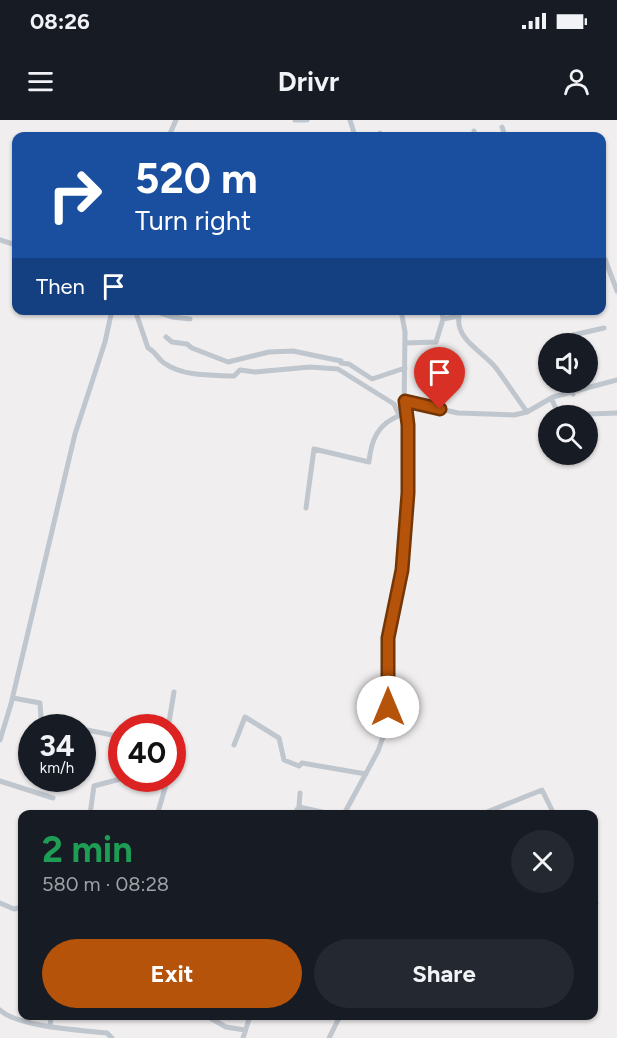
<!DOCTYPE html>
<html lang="en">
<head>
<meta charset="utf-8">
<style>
	:root { --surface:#171b24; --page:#242831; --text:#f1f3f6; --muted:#9ea1a6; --accent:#b45309 }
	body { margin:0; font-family:Figtree,sans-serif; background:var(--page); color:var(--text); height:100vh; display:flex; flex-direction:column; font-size:22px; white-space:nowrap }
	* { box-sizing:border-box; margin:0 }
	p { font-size:20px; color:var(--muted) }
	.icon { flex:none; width:33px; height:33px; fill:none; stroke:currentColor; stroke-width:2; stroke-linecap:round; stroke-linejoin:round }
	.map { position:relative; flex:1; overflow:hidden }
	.details { position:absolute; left:18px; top:690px; width:580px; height:210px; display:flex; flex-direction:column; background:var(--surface); border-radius:12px; box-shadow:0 2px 4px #0004 }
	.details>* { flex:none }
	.guide { position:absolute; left:12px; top:12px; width:594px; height:183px; border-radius:12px; box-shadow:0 2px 4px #0004; background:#1a4fa0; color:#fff; overflow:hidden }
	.buttons { position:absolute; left:538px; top:213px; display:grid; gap:12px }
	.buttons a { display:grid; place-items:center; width:60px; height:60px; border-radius:50%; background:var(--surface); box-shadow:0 2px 4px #0004; font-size:30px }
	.speed { position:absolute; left:18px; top:594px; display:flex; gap:12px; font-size:30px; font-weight:700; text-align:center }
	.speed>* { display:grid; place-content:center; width:78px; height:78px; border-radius:50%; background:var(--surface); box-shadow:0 2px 4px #0004; line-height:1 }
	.speed small { font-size:15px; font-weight:400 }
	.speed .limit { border:9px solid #d22; background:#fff; color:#111 }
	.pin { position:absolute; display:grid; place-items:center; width:51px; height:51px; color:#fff; margin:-62px -26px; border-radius:50% 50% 50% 0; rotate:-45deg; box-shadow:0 0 6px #0007 }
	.pin .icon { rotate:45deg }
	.me { position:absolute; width:66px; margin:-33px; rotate:0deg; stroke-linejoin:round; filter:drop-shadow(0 0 4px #0008) }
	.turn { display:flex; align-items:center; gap:21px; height:126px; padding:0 24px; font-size:27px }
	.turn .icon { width:78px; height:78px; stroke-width:2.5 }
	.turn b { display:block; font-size:42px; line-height:51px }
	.then { display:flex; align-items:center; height:57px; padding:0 24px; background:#0003; gap:12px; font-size:22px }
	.round { display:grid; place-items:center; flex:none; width:63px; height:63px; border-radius:32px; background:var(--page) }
	.overview { display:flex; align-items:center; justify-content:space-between; height:102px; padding:0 24px }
	h1 { font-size:36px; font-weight:700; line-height:45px; color:#1e9e55 }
	.primary-button { display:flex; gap:12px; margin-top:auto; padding:12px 24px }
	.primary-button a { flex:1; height:69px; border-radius:36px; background:var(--accent); color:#fff; font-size:24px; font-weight:700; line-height:69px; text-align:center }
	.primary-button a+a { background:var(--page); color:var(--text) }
	.status { display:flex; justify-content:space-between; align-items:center; height:42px; padding:0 30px; background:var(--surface); direction:ltr }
	.status svg { height:16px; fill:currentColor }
	header { display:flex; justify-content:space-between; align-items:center; height:78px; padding:0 24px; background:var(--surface); font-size:27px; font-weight:700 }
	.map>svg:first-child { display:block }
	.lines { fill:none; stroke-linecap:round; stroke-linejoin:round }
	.minor { stroke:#c0c6ce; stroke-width:5 }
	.route-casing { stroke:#753606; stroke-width:15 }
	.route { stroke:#b45309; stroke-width:10 }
</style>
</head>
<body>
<div class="status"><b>08:26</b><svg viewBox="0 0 49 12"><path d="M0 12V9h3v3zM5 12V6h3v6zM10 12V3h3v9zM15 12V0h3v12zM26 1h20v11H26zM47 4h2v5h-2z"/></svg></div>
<header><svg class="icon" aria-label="menu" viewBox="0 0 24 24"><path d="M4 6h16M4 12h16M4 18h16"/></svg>Drivr<svg class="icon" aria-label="person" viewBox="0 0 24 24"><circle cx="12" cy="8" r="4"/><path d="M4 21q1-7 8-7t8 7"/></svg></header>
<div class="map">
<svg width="617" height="918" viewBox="0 0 617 918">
	<rect width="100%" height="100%" fill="#f0eeee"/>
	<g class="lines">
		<path class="minor" d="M295,0H307
			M350,0L355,16
			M502,7L505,16
			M474,11L475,16
			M380,13L381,16
			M169,16L176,0
			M0,120L16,125
			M605,139L617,171
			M135,190L148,228C156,232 158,239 164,243C184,257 212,255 234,256L240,250L255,252L310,247L338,249L394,284L399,295
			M151,190L172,197L190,199
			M442,190L443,199L459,196C455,220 484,232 496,248C507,263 517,278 527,292
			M166,217L172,222L187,224L192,228L228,242L269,232L293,231L341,241
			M405,223L436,222L443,199
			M573,224V215L604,208
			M341,243L349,244L372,259L405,248
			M572,262L573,274
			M551,278L559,295L617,293
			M405,281L458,293L514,295L527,292L553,277L617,260
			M306,388L314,329L369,342C371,320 378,303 401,295
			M13,578L40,583L41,599L60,607L79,608
			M168,608L174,572
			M82,609L122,617
			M0,620L11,584L75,314L105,222L112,190
			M234,625L245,597L279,618L284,640L299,646L302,643L366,654
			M0,661L53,678
			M299,687L331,694
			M158,692L168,658
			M90,694L94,666L124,658
			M294,694L299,687L300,673
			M344,694L378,631L388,603V518L402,450L408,373V305L404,290L405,212L401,190
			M482,694L542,670L554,694
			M594,779L596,783
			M0,783L14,789L22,787
			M0,890C17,907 82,910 107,913L112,918
			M207,896L226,907L245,910
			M50,907L51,896
			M243,918L250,896
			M329,918L340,896"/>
	</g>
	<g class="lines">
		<defs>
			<path id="route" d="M388,587V518L402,450L408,373V305L405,281L440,289"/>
		</defs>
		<use href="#route" class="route-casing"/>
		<use href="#route" class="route"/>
	</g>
</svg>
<div class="buttons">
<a><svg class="icon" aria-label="sound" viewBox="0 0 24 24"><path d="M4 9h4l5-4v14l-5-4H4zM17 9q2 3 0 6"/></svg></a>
<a><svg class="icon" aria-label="search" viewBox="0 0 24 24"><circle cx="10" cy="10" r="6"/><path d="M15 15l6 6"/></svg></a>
</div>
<div class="speed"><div>34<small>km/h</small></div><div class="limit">40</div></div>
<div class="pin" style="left:440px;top:289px;background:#d93025"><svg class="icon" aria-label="arrive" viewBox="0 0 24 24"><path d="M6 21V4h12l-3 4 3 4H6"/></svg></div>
<svg class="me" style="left:388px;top:587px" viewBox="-20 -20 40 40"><circle r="19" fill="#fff"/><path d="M0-13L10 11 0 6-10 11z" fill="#b45309"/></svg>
<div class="guide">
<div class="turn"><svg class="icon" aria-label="right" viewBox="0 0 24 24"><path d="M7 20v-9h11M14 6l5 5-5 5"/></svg><div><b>520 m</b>Turn right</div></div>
<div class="then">Then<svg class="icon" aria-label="arrive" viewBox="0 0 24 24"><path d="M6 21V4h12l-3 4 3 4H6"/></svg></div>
</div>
<section class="details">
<div class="overview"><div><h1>2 min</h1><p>580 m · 08:28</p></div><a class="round"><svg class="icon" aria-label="close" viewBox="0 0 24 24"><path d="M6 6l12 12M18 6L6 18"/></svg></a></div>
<div class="primary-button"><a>Exit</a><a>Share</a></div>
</section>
</div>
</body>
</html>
